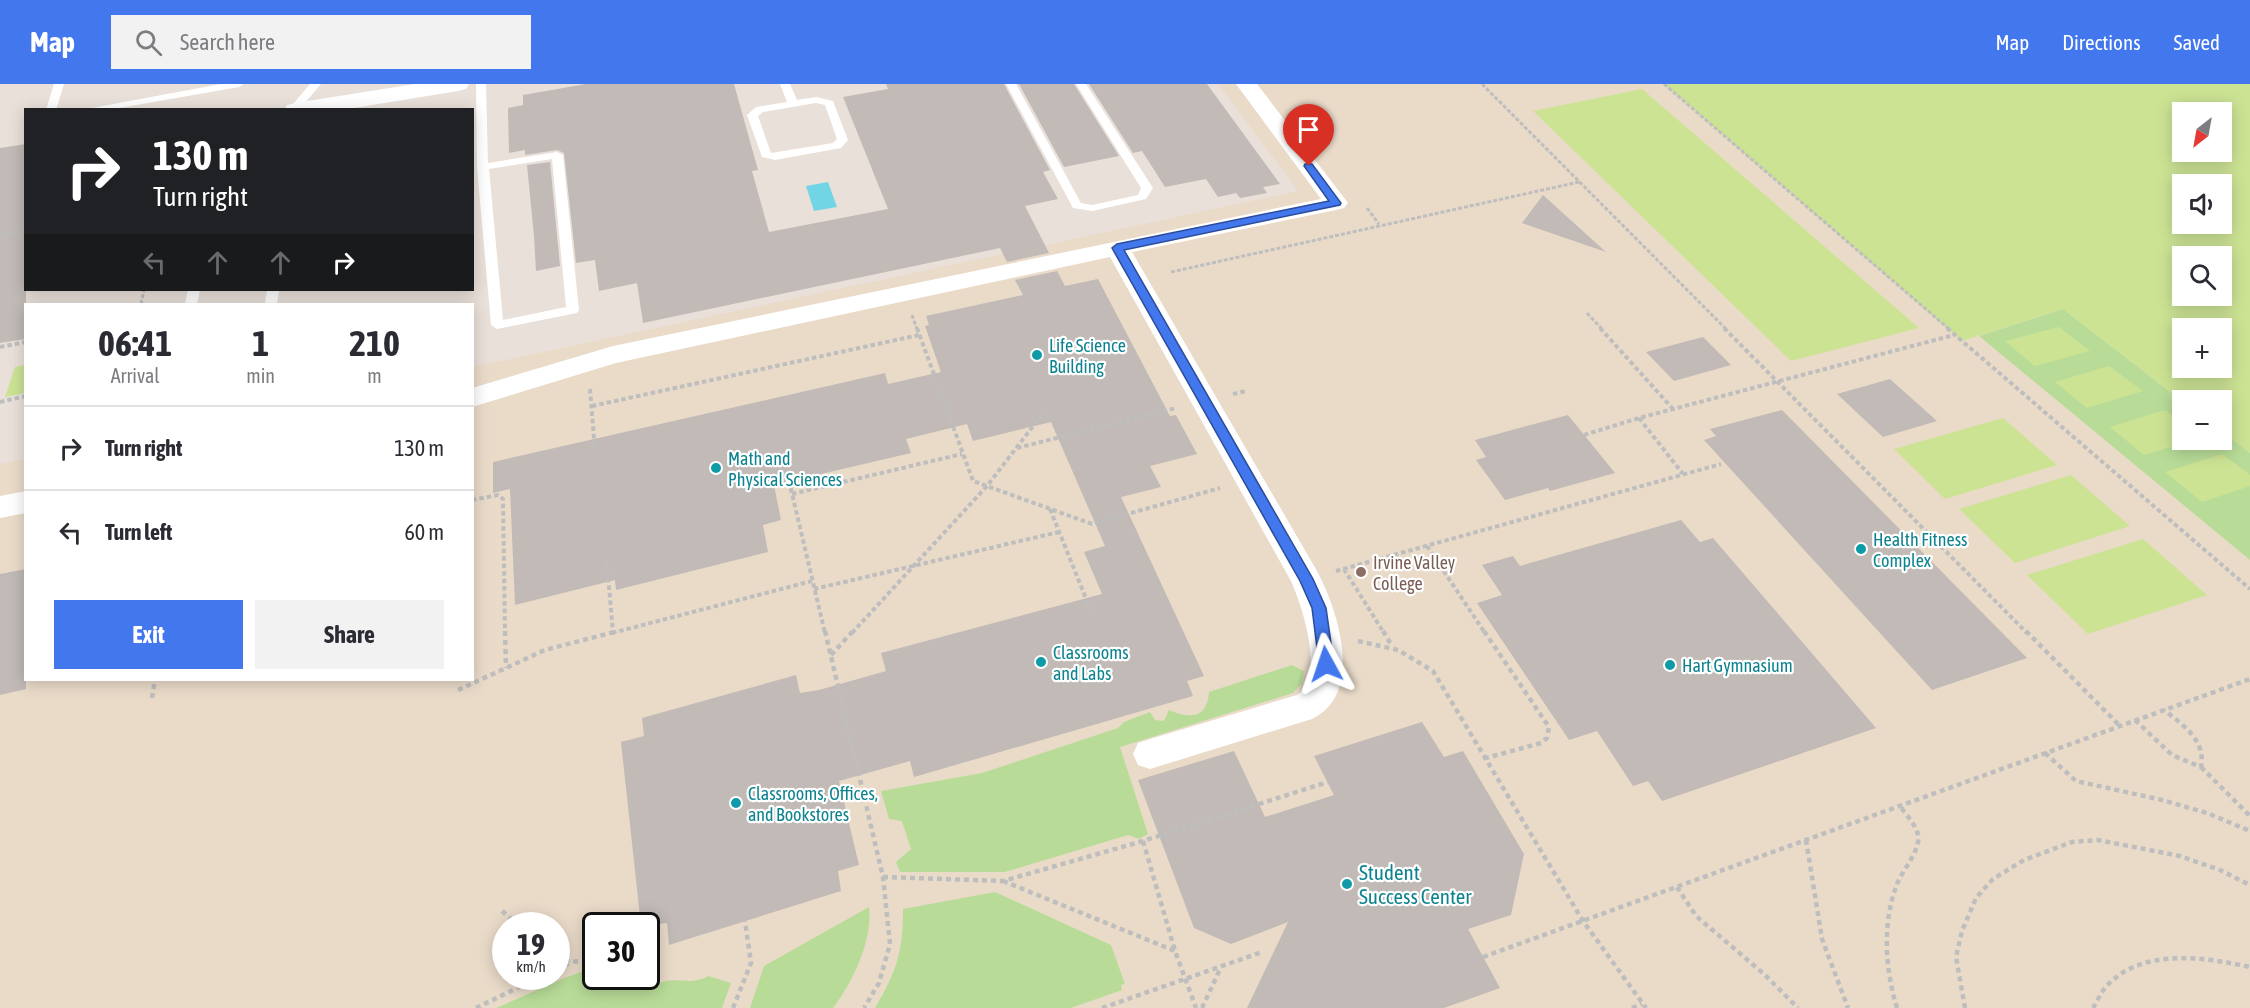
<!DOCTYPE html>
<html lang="en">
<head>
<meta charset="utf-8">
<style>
	:root { --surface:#fff; --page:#f2f2f3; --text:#2b2b33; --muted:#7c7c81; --line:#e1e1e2; --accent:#4277ed }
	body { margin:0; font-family:"Asap Condensed",sans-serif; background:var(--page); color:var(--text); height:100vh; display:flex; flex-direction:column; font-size:22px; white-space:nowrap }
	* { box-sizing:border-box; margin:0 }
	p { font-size:20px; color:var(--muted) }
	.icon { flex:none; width:33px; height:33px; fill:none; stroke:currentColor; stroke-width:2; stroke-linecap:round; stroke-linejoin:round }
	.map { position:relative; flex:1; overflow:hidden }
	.details { position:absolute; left:24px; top:219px; width:450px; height:378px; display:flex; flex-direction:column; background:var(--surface); border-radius:0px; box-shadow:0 3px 15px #0003 }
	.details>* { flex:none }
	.top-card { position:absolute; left:24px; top:24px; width:450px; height:183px; border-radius:0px; box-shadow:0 3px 15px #0003; background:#202124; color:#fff; overflow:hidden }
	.needle { width:39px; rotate:211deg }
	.tools { position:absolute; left:2172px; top:18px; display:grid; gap:12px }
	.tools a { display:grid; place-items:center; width:60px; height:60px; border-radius:0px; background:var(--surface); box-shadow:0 3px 15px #0003; font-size:30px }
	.speed { position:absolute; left:492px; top:828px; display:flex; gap:12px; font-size:30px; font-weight:700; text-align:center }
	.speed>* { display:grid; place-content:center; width:78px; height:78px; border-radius:50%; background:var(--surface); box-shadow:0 3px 15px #0003; line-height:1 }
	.speed small { font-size:15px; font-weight:400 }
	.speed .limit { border:3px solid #111; border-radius:9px; background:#fff; color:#111 }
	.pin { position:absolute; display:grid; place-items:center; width:51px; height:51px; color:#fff; margin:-62px -26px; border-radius:50% 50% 50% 0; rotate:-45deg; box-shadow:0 0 6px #0007 }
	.pin .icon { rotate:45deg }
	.me { position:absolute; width:66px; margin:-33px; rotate:355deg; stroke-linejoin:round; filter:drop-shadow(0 0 4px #0008) }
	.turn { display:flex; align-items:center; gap:21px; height:126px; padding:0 30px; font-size:27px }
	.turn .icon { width:78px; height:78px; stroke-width:2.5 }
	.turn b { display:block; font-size:42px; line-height:51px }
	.lanes { display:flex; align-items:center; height:57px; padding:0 30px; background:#0003; justify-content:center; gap:30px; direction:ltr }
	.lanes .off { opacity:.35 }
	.eta { display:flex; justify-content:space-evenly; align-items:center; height:102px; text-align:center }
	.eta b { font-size:36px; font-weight:700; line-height:42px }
	.cta { display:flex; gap:12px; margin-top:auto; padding:12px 30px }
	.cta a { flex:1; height:69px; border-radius:0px; background:var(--accent); color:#fff; font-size:24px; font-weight:700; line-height:69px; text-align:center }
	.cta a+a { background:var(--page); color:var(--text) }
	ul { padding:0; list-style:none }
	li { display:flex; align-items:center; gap:18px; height:84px; padding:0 30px; border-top:2px solid var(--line) }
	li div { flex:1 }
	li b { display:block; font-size:22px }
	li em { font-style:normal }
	header { display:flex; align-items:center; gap:36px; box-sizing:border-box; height:84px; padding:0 30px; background:var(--accent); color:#fff }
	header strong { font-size:28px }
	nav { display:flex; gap:33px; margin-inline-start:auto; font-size:21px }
	.search { width:420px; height:54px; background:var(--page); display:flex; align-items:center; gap:15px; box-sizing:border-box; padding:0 21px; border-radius:0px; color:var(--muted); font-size:22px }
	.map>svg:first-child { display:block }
	.education { fill:#eadbc9; fill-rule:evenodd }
	.green { fill:#b8dc98 }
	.pitch { fill:#cce394; fill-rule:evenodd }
	.water { fill:#72d5e5 }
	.building { fill:#c1bab6 }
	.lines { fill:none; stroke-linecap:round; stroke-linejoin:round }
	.path-far2 { stroke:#bebebe; stroke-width:3; stroke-dasharray:4 2; stroke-linecap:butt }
	.path-far1 { stroke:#bebebe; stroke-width:4; stroke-dasharray:4.5 3; stroke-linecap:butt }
	.path { stroke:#bebebe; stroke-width:4.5; stroke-dasharray:5 4; stroke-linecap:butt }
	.lane { fill:#fff; fill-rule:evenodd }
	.street { fill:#fff; fill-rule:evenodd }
	.secondary { fill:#fff; fill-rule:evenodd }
	.route { fill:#4277ed; stroke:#2b4d9a; stroke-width:1.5 }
	.culture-dot { fill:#0f9aa8; stroke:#fff; stroke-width:2 }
	.education-dot { fill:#8d6e63; stroke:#fff; stroke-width:2 }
	.labels { text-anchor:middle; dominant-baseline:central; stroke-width:4.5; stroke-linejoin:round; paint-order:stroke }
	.culture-label { font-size:18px; fill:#0d838f; stroke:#fff; text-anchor:start }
	.education-label { font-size:18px; fill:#785e54; stroke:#fff; text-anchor:start }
	.near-culture-label { font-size:21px; fill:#0d838f; stroke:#fff; text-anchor:start }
</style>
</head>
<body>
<header>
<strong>Map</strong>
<div class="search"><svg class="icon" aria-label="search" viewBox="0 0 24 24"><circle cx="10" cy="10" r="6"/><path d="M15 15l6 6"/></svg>Search here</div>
<nav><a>Map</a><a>Directions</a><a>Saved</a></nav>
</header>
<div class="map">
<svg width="2250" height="924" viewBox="0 0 2250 924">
	<rect width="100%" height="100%" fill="#e9e0d9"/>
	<path class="education" d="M1218,0H2250V924H0V380L25,375L26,596H472L473,283L1298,107ZM2182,28H2222V68H2182ZM2182,100H2222V140H2182ZM2182,172H2222V212H2182ZM2182,244H2222V284H2182ZM2182,316H2222V356H2182ZM506,842H556V892H506ZM596,842H646V892H596Z"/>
	<path class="green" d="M2063,225L2182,317V356H2222V347L2250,369V476L1979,252Z
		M1292,581L1304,587L1302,599L1293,609L1120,663L1148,750L1139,755L1128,751L1005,788H900L896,778L911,765L902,737L889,735L881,707L982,689L1118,644L1124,638L1150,628L1155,636L1164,637L1169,626C1190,635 1207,635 1209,608Z
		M995,808L1111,861L1125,900L1121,901L1122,906L1071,924H875C897,887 903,867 903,825Z
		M869,823C873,856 853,898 833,924H750L764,882Z
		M647,872L658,900C674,891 690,903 708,892L731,899L722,924H496L567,893L595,883L596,892H646Z"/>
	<path class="pitch" d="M1664,0H2250V369L2222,347V316L2182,317L2063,225L1962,257ZM2182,28H2222V68H2182ZM2222,100V140H2182V100ZM2222,172V212H2182V172ZM2182,244H2222V284H2182Z
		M1642,5L1919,244L1791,277L1533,27Z
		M2059,243L2090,267L2035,282L2005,257Z
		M25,281V309L5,313L15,283Z
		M2109,282L2143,307L2087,324L2055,298Z
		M2165,326L2182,339V356H2194L2144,371L2110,343Z
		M2003,334L2057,381L1945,415L1894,365Z
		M2222,370L2250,391V402L2202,418L2165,388Z
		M2071,391L2130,442L2015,479L1959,425Z
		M2143,455L2207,511L2088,550L2027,491Z"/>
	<path class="water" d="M828,98L837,123L814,127L806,102Z"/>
	<path class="building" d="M586,0H734L758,86L752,87L769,148L888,125L843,13L888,5L886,0H1004L1050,86L1043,88L1058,115L1025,122L1049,169L1007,178L1000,164L643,239L637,199L599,207L595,176L576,179L564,69L557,66L525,71V66L509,69L508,24L523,21V11Z
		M1019,0H1074L1119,72L1064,83Z
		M1089,0H1207L1280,100L1263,103L1267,109L1240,114L1236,109L1218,113L1206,95L1165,103L1142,67L1133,69Z
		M26,60V255L0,259V64Z
		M550,78L560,182L536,187L534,152L527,81Z
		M1543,111L1606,168L1522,139Z
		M1057,187L1065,202L1098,195L1170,332L1176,331L1197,370L1150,382L1161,403L1121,413L1204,592L1187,597L1193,612L914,693L910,677L839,697L859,781L838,787L841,807L669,861L667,839L641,842L621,658L644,652L642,634L796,591L800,609L819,606L886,587L881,569L1102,510L1084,468L1105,462L1051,338L973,357L967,340L906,355L911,369L774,401L781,436L763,441L768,468L616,506L615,496L515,521L510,405L493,409V378L885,289L888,300L941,288L925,242L929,241L926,232L1023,211L1015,196Z
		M1703,253L1731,281L1674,297L1646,268Z
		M1890,295L1937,337L1883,353L1837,310Z
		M1782,326L2027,574L1932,606L1704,356L1716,352L1710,345Z
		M1568,331L1615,389L1550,407L1548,404L1505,416L1476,376L1486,373L1475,356Z
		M1681,436L1700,458L1713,454L1876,644L1662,717L1648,697L1633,702L1597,647L1569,656L1477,519L1502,511L1482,481L1513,472L1520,482Z
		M26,485V605L0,611V490Z
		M1422,638L1444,673L1463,667L1524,770L1511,831L1468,845L1500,904L1444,924H1247L1288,838L1231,860L1194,844L1138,696L1234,667L1265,733L1334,711L1314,672Z"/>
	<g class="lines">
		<path class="path-far2" d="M1482,0L1726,245
			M1664,0L1949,245
			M1367,124L1379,140
			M0,152L26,147
			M1171,188L1579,98
			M141,220L144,206
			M1587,229L1602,245
			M912,231L917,245"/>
		<path class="path-far1" d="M917,244L973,397L1092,440L1220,404
			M1600,244L1673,325
			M1724,244L2027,549
			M1947,244L2250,505
			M0,263L26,258
			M590,305L595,367
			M1233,310L1246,307
			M0,318L26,312
			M592,322L919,251
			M1639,334L1683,390
			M1584,351L1639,334L1954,251
			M1017,364L1176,324
			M789,397L825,549
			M792,410L962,370
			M472,416L498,411L503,415L505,549
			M1050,425L1091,527
			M1427,462L1485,549
			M607,479L613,549
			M1344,485L1384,549
			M1336,487L1721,380
			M814,505L1059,448
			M612,549L812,497
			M852,549L987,402L1047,324"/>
		<path class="path" d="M505,547L506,584
			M825,547L883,793L890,860L879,899L864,924
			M1383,547L1392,562
			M1484,547L1549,643L1547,654L1541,659L1486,674
			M2026,547L2120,642
			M1358,557L1398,566L1433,587L1583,837L1646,924
			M831,571L853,547
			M458,606L545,566L618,547
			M152,614L155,596
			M2135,636L2172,671L2201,683C2206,656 2183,641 2164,626
			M2045,669L2076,697L2162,716L2207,729L2250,747
			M2201,683L2250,732
			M1806,756L1822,855L1848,924
			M1143,757L1175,867L1196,924
			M883,793L1003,797L1143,757L1328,698
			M1003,797L1175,867
			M1677,803L1696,832L1764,890L1798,924
			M502,827L519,842
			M646,856L652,854
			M556,873L572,878L596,875
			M1483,873L2250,595
			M556,886L572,878
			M476,924L542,892
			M733,924L751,879L745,837
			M1102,924L1262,868
			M1202,924L1221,883
			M1632,924L1642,920
			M1897,924C1885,885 1882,839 1897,800C1903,786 1915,773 1918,758C1921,746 1907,732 1900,722
			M1965,924L1956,873L1962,847L1976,814L1993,795L2024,776L2072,758L2098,756L2180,772L2220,786L2250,801
			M2093,924C2097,918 2100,910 2105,904C2140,863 2204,873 2250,883"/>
		<path class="lane" d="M54,0H64L56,26H46Z
			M221,0H244L239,3L108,26H81Z
			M310,0H321L299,26H288Z
			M476,0H486L488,79L557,68L563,71L579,226L577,229L497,245L491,241L477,83ZM552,75L566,223L503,236L489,85Z
			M780,0H790L797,16L816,13L833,17L848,56L841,64L775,76L762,73L747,31L756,23L787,18ZM816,19L825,21L837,55L833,59L771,69L758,32L763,28Z
			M1006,0H1016L1081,119L1092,121L1138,111L1141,104L1076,0H1086L1153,104L1146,115L1092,127L1073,124Z
			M188,206H200L197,220H185Z
			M267,206H279L277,220H265Z"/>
		<path class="street" d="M1236,0H1257L1348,119L1344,124L1336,126L1132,168L1317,487C1338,526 1365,610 1312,635L1150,685L1138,681L1133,670L1138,659L1150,655L1297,611C1326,593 1302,522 1291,497L1110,173L616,279L472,323V304L613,262L1321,115Z
			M26,407V429L0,434V412Z"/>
		<path class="secondary" d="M415,0H469L466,5L458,7L342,26H284L287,21L295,19Z"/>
	</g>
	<path class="route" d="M1305,80H1312L1341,119L1340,121L1124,166L1313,495L1326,524L1334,580L1332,584H1321L1319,580L1312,524L1300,497L1112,164L1117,160L1329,117L1304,82Z"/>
	<g class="culture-dot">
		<circle cx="1037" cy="271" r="6"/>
		<circle cx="716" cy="384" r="6"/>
		<circle cx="1861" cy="465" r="6"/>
		<circle cx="1041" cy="578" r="6"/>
		<circle cx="1670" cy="581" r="6"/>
		<circle cx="736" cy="719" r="6"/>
		<circle cx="1347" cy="800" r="6"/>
	</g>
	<circle class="education-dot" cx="1361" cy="488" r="6"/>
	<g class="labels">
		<g class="culture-label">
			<text x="1049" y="261">Life Science<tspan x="1049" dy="21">Building</tspan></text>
			<text x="728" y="374">Math and<tspan x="728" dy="21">Physical Sciences</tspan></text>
			<text x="1873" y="455">Health Fitness<tspan x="1873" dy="21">Complex</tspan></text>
			<text x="1053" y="568">Classrooms<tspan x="1053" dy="21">and Labs</tspan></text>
			<text x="1682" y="581">Hart Gymnasium</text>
			<text x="748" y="709">Classrooms, Offices,<tspan x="748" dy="21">and Bookstores</tspan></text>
		</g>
		<g class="education-label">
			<text x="1373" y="478">Irvine Valley<tspan x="1373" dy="21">College</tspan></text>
		</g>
		<g class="near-culture-label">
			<text x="1359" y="788">Student<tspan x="1359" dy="24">Success Center</tspan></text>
		</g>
	</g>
</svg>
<div class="tools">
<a><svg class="needle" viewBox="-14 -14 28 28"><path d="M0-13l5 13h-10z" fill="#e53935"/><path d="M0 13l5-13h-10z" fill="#7c7c81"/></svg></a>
<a><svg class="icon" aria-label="sound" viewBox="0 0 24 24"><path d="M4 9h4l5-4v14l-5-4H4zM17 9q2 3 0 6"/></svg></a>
<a><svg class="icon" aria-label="search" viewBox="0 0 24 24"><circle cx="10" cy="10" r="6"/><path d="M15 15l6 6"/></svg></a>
<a>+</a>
<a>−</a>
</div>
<div class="speed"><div>19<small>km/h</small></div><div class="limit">30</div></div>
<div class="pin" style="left:1309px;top:82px;background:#d93025"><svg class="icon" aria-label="arrive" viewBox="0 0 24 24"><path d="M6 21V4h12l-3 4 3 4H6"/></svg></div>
<svg class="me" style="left:1326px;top:580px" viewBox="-20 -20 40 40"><path d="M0-17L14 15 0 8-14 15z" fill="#4277ed" stroke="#fff" stroke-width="4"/></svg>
<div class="top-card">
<div class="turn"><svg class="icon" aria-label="right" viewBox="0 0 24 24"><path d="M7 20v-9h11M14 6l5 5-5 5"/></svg><div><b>130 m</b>Turn right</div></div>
<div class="lanes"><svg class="icon off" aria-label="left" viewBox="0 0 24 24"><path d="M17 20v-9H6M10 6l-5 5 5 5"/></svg><svg class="icon off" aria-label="ahead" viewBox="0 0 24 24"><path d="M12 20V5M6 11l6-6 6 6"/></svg><svg class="icon off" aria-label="ahead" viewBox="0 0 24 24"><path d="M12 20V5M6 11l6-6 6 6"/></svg><svg class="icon" aria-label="right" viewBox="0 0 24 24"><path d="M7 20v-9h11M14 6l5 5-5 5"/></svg></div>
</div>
<section class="details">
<div class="eta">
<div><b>06:41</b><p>Arrival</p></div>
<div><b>1</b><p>min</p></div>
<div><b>210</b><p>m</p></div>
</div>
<ul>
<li><svg class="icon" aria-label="right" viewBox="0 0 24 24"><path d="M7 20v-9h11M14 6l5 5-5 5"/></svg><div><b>Turn right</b></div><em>130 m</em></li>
<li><svg class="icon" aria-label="left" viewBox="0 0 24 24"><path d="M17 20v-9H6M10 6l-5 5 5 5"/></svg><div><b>Turn left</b></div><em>60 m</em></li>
</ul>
<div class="cta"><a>Exit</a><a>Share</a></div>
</section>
</div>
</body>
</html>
